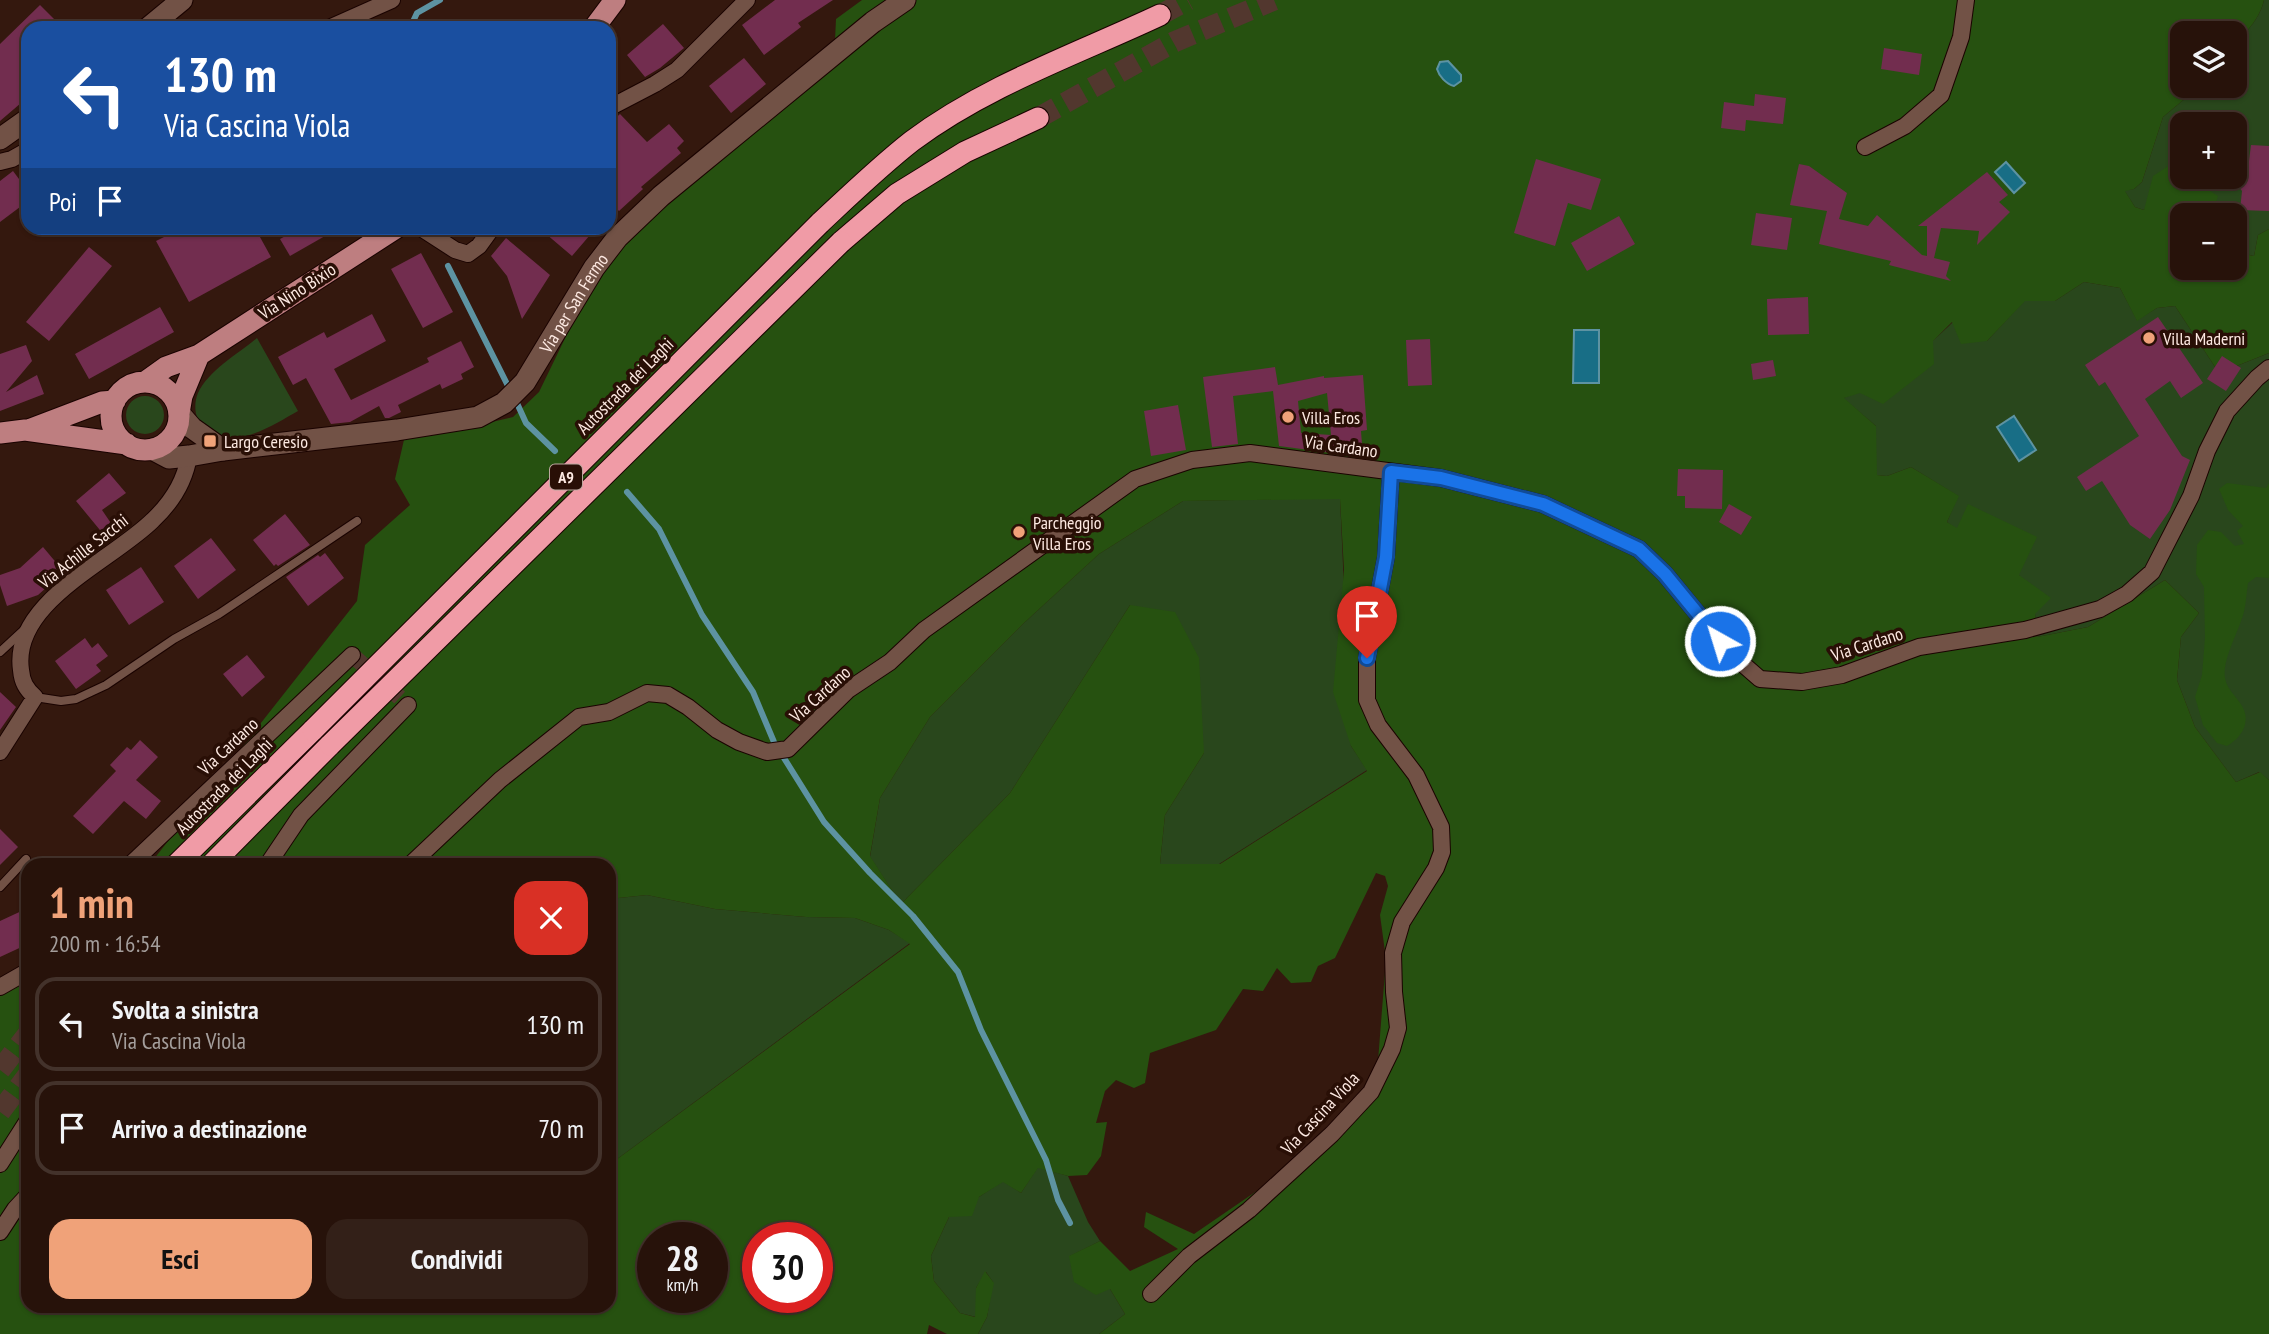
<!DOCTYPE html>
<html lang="it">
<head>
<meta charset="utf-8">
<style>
	:root { --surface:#27120a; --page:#332018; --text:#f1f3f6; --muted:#a49e9c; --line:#43322b; --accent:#f0a279 }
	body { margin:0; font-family:"PT Sans Narrow",sans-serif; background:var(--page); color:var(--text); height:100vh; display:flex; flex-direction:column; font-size:26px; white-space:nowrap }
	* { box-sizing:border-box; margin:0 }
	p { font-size:23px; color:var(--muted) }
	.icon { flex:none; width:38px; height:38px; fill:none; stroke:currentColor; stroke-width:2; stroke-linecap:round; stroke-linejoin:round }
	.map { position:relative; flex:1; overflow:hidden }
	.details { position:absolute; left:21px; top:858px; width:595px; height:455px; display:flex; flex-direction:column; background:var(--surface); border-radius:21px; box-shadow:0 2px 5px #0004,0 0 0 2px var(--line) }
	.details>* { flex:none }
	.banner { position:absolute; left:21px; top:21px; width:595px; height:214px; border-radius:21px; box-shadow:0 2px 5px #0004,0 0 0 2px var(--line); background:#1a4fa0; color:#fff; overflow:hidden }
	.controls { position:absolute; left:2170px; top:21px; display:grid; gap:14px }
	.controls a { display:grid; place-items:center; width:77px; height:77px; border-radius:14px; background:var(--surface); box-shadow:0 2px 5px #0004,0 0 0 2px var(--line); font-size:35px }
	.speed { position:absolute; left:637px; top:1222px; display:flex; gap:14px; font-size:35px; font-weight:700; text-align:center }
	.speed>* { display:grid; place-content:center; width:91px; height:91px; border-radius:50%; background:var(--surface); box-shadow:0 2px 5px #0004,0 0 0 2px var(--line); line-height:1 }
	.speed small { font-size:18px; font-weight:400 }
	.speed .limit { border:10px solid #d22; background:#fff; color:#111 }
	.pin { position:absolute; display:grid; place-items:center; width:60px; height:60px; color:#fff; margin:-72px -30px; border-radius:50% 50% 50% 0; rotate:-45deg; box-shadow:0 0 7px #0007 }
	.pin .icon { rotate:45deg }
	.me { position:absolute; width:77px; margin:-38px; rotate:321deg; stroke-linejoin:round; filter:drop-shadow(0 0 5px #0008) }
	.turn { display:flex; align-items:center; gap:24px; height:147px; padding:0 28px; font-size:32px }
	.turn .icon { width:91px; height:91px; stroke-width:2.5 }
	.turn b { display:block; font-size:49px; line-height:60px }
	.then { display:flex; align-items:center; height:66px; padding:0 28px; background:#0003; gap:14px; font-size:26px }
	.round { display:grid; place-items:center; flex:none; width:74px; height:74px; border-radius:21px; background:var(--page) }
	.overview { display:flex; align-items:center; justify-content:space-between; height:119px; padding:0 28px }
	h1 { font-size:42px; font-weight:700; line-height:52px; color:var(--accent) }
	.primary-button { display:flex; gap:14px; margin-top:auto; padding:14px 28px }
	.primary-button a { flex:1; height:80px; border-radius:21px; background:var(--accent); color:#111; font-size:28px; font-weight:700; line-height:80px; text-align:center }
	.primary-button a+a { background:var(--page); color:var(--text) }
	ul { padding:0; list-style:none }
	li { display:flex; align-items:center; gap:21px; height:94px; margin:0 14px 10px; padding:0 14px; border:4px solid var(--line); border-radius:21px }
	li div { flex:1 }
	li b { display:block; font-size:26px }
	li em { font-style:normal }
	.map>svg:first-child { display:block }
	.green { fill:#29471c }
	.forest { fill:#265110; fill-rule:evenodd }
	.water { fill:#186e86; stroke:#5d93a2; stroke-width:2 }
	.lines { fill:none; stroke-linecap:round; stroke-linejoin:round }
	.stream { stroke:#5d93a2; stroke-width:6 }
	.building { fill:#722d4f; fill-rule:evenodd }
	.street-tunnel { stroke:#52372e; stroke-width:16; stroke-dasharray:16 8; stroke-linecap:butt }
	.highway-tunnel { stroke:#52372e; stroke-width:21; stroke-dasharray:21 10; stroke-linecap:butt }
	.lane-casing { stroke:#1a0300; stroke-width:10 }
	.street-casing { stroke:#1a0300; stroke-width:18 }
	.secondary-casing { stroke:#1a0300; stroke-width:23 }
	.primary-casing { stroke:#1a0300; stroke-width:23 }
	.highway-casing { stroke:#1a0300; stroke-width:23 }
	.lane { stroke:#725246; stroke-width:8 }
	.street { stroke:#725246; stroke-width:16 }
	.secondary { stroke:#725246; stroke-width:21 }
	.primary { stroke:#be7e80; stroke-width:21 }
	.highway { stroke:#f09ba6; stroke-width:21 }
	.highway-bridge-casing { stroke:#1a0300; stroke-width:23; stroke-linecap:butt }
	.highway-bridge { stroke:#f09ba6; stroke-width:21 }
	.route-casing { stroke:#114b97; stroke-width:18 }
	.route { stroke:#1a73e8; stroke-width:12 }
	.poi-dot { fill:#f0a279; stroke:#290f06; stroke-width:2.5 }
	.labels { text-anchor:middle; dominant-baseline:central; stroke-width:7; stroke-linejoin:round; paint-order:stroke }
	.shield { fill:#290f06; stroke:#bda8a0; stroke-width:2 }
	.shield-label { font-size:16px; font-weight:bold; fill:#fde9e2 }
	.street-label { font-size:18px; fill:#fde9e2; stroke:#290f06 }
	.poi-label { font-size:18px; fill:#fde9e2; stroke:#290f06; text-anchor:start }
</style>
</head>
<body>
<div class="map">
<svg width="2269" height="1334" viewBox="0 0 2269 1334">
	<rect width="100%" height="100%" fill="#34180e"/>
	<path class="green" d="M2264,0H2269V229L2258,235L2254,256L2235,252V215H2192L2187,211L2215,205L2194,177H2235V124H2182V165L2176,161L2144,210L2135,207L2124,190L2134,189L2142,182L2163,117L2200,86H2235V41C2248,33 2261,15 2264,0Z
		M2084,282L2120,288L2137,320L2157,308L2175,306L2219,373L2269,353V780L2259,772L2236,782L2195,727L2177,680L2181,637L2199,613L2165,580L2088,627L2037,637L2035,614L2019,575L1947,522L1958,496L1911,467L1887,476L1876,475V426L1843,398C1878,387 1927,348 1953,322L1987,341L2025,300L2055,301Z
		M257,338L298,411C271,426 228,456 201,424C194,416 194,402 198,393C209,370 238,354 257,338Z
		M126 415a19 19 0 1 1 38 0a19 19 0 1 1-38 0Z
		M1340,498L1351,746L1367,770L1219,864H1160L1165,815L1204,753L1130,605L1010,793L901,904L870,857L880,798L930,717L1024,623L1099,554L1183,501Z
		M647,895L715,909L806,917L855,918L889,930L910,943L609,1165V899Z
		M1038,1167L1068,1176L1088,1222L1100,1241L1070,1256L1110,1289L1125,1314L1099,1334H978L987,1317L993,1282L986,1272L976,1288V1317L960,1313L934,1281L931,1256L949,1217L1003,1181L1021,1193Z"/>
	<path class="forest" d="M862,0H2264C2261,15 2248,33 2235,41V33H2182V86H2200L2163,117L2142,182L2134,189L2125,191L2135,207L2144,210L2153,176L2176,161L2182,165V177H2194L2199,184L2218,196L2215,205L2188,210L2192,215H2182V268H2235V252L2254,256L2258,235L2269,229V353L2219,373L2175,306L2157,308L2137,321L2120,288L2084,282L2055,301H2025L1987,341L1961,344L1952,322L1933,341L1934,364L1883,404L1860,393L1844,398L1876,426L1877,475L1887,476L1911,467L1959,496L1947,522L1957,528L1968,504L2037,537L2019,575L2051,598L2035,614L2037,637L2088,627L2165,580L2199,613L2181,637L2177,680L2195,727L2236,782L2260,772L2269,780V1334H1099L1125,1314L1110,1289L1096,1295L1074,1282L1069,1256L1100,1241L1130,1271L1178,1249L1144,1227L1146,1212L1194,1234L1274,1179L1363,1096L1378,1061L1386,959L1380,915L1388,886L1385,876L1376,873L1335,958L1318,966L1311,982L1291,983L1277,968L1263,991L1243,989L1216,1030L1150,1053L1145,1083L1134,1088L1116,1080L1105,1091L1096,1123L1107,1122L1101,1156L1087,1175L1068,1176L1038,1168L1021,1193L1003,1182L979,1197L972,1216L949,1217L931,1256L934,1281L960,1313L975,1317L976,1288L985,1271L994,1283L987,1317L978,1334H947L929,1325L927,1334H0V995L28,978V1306H609V1165L910,944L889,930L855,918L806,917L715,909L647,895L609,899V864H150L357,601L365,545L410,505L395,479L406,431L449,432L513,417L539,392L571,326L628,232L834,62L836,19ZM1340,499L1344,570L1333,692L1351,746L1367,771L1220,864H1160L1165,815L1204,753L1199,658L1175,612L1130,605L1010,793L901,904L870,856L880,798L930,717L1024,623L1099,554L1183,501ZM653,1237H712V1297H653ZM758,1237H817V1297H758Z
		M2227,483L2266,488L2269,483V578L2256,577L2248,583C2246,595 2246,610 2241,621C2236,636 2222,662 2225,678C2227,691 2240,699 2244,710C2250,726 2239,739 2227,746L2217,743L2203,725L2195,697L2202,675L2205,638L2204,587L2196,574L2197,545L2208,530L2221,532L2235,546L2244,544L2237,531L2243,526L2228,510L2219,489Z"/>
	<path class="water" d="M1448,61L1461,75V81L1454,86C1446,84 1439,76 1437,69L1440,62Z
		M2006,162L2025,183L2014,193L1995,172Z
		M1574,330H1599V383H1573Z
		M2014,416L2036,450L2019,461L1997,427Z"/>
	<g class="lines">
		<path class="stream" d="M410,28L417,13L440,0
			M448,266L509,388
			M516,401L526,423L555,451
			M627,492L659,529L702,615L753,692L774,742L824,822L870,873L913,916L958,972L981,1030L1046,1160L1058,1200L1070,1223"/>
	</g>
	<path class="building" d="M775,0H833L798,23L801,27L764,55L742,25Z
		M40,5L63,28H28V97L0,121V44Z
		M663,24L684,48L660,68L645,77L627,55Z
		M1884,48L1922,54L1919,75L1881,69Z
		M744,58L766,84L731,113L709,86Z
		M1755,94L1786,98L1783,124L1746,120L1745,131L1721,128L1724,102L1754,106Z
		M620,114L647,142L669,124L684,141L677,148L681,153L641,187L643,189L619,211L609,201V124Z
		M2251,145L2269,146V211L2240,210L2242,191L2234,181L2248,169Z
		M1536,159L1601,179L1591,210L1568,203L1555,246L1514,233Z
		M1799,164L1809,166L1847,193L1839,219L1868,226L1877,215L1922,255L1927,256V226H1918L1987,172L2008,195L1999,202L2010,212L1977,245L1979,231L1941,228L1934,258L1950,262L1946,276L1951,281L1889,265L1891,261L1819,244L1827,211L1790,205Z
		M13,171L28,191V201L0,222V181Z
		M1756,213L1792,218L1787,250L1751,245Z
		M1619,216L1635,244L1587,271L1571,243Z
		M182,228H255L271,257L189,302L156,241Z
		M300,228H339L290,256L280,239Z
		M539,228H596L572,256Z
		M506,238L550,275L522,319L507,276L491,256Z
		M89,247L112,266L49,341L26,322Z
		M421,253L453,312L423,328L391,269Z
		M1808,297L1809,334L1768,335L1767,299Z
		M160,307L174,332L89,379L75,354Z
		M372,314L386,341L334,369L351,400L429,362L427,358L461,341L474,367L461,374L463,379L442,389L440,384L398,405L401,412L389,418H385L379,406L350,422L331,424L306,378L293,385L278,357L324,332L327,338Z
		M2158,317L2203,383L2181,398L2170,381L2145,399L2182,456L2190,460L2170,510L2150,539L2130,525L2102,481L2086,491L2077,477L2139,436L2105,382L2099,386L2085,365Z
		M1430,339L1432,385L1408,386L1406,340Z
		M26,345L32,361L6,392L37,375L44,394L0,411V354Z
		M2222,356L2241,368L2226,391L2207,379Z
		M1773,360L1776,376L1753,380L1751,364Z
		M1275,367L1278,385L1324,376V378L1363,375L1367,430L1361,431L1363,457L1279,446L1273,391L1233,396L1238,444L1212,447L1203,377ZM1327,393L1331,435L1301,433L1298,401Z
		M1178,405L1186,450L1151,456L1144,411Z
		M1678,469L1723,470L1722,509L1685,508V496H1677Z
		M109,473L126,493L102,510L119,535L109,541L76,501Z
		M1729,504L1752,517L1741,535L1719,522Z
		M285,514L310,545L278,566L276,564L274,566L253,540Z
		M211,538L236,570L198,599L174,566Z
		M43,547L64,572L38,595L7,606L0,585V575L20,568Z
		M325,553L344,578L308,606L286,577L318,555L320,557Z
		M141,567L164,602L129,625L106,590Z
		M85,638L92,648L98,643L108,656L96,665L101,671L76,689L55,661Z
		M247,655L265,677L242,697L223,674Z
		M0,692L16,707L0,730Z
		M140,740L158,757L136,780L161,801L146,819L124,801L93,834L73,816L116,771L110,765L127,747L131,750Z
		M0,829L18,847L0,865Z
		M28,908V944L0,957V921Z"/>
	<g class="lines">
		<path class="street-tunnel" d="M352,655L408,705"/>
		<path class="highway-tunnel" d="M1160,15L1188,0
			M1038,118L1174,42L1274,0
			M0,1070L28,1034
			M0,1112L28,1075"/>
		<defs>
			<path id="lane" d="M0,652L26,628
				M35,697L61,701L76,699L106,685L174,639L219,614L357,521
				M0,887L26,859"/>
			<path id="street" d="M329,28L392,0
				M609,108L655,84L677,70L747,0
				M1865,147L1905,126L1941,95L1961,37L1966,0
				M0,162L12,159L28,150
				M421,228L455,250L468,254L479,246L492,228
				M0,752L35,697C26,689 22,682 21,670C11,602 112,561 153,520C171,503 185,481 189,456
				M131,864L352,655
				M268,864L301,815L408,705
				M411,864L500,780L579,717L609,712L647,693L668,695L688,707L717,730L739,742L767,752L788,749L848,690L890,662L924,630L1135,479L1192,460L1250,453L1441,478L1543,504L1639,549L1665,574L1729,652L1760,679L1802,682L1842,675L1919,647L2025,630L2100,609L2127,594L2152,572L2191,496L2207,451L2227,411L2257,378L2269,368
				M0,987L28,971
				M0,1164L28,1120
				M0,1232L15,1209L28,1195
				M1151,1294L1189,1256L1249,1210L1332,1134L1371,1092L1392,1049L1398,1028L1394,992L1393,953L1402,922L1436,868L1442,852L1441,827L1416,775L1378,725L1367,700V658L1386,557L1391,472"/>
			<g id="secondary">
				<path d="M148,28L182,0"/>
				<path d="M0,139L28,119"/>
				<path d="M179,413L192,428L223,450"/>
				<path id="s1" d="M152,449L169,458L189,456L223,450L397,430L478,417L504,403L525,382L594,268L617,238L661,196L873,22L905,0"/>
			</g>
			<path id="primary" d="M594,28L615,0
				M145,382L166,367L199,355L396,228
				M111 416a34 34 0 1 1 68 0a34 34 0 1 1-68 0Z
				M179,413L182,396L199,355
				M31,429L102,402L115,401
				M0,433L25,430L127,444"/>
			<path id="highway" d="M820,223C850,195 880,166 912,141C987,85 1077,54 1160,15
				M841,242L897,194L965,152L1038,118
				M177,864L313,730
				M212,864L330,745"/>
		</defs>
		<use href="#lane" class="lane-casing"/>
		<use href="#street" class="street-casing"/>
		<use href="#secondary" class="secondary-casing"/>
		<use href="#primary" class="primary-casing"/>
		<use href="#highway" class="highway-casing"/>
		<use href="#lane" class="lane"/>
		<use href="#street" class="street"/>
		<use href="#secondary" class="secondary"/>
		<use href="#primary" class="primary"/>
		<use href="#highway" class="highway"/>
		<defs>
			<path id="highway-bridge" d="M313,730L820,223
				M330,745L841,242"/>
		</defs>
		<use href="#highway-bridge" class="highway-bridge-casing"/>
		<use href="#highway-bridge" class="highway-bridge"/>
	</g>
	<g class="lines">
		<defs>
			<path id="route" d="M1367,658L1386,557L1391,472L1441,478L1543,504L1639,549L1665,574L1720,641"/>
		</defs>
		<use href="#route" class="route-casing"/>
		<use href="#route" class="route"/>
	</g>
	<g class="poi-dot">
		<circle cx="2149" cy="338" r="7"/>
		<circle cx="1288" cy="417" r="7"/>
		<rect x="203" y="434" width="14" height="14" rx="3.5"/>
		<circle cx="1019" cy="532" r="7"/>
	</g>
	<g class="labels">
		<rect class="shield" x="550" y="464.5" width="32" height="25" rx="5"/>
		<g class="shield-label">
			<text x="566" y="477">A9</text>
		</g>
		<g class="street-label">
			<text transform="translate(297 291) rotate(-33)">Via Nino Bixio</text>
			<text stroke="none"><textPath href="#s1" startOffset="483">Via per San Fermo</textPath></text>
			<text transform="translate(625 386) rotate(-45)">Autostrada dei Laghi</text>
			<text transform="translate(1341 446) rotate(8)">Via Cardano</text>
			<text transform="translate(83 551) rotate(-38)">Via Achille Sacchi</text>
			<text transform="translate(1867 644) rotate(-18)">Via Cardano</text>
			<text transform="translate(820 694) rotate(-42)">Via Cardano</text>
			<text transform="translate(228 746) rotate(-43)">Via Cardano</text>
			<text transform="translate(224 786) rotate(-45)">Autostrada dei Laghi</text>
			<text transform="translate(1320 1113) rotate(-47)">Via Cascina Viola</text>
		</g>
		<g class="poi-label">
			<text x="2163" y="338">Villa Maderni</text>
			<text x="1302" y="417">Villa Eros</text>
			<text x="224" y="441">Largo Ceresio</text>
			<text x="1033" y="522">Parcheggio<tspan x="1033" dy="21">Villa Eros</tspan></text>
		</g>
	</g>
</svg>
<div class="controls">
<a><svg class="icon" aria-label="layers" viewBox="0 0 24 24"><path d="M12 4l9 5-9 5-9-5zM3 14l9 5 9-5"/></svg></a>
<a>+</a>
<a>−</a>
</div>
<div class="speed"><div>28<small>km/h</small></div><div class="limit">30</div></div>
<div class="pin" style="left:1367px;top:658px;background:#d93025"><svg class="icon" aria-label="arrive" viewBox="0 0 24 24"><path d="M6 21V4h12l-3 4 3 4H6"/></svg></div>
<svg class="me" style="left:1720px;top:641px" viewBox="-20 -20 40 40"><circle r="17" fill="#1a73e8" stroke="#fff" stroke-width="3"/><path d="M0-11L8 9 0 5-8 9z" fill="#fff"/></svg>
<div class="banner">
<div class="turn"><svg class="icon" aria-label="left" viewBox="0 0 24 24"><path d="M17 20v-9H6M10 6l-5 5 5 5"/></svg><div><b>130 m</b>Via Cascina Viola</div></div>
<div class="then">Poi<svg class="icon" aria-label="arrive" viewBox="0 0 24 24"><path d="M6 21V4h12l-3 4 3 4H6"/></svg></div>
</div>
<section class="details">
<div class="overview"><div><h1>1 min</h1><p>200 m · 16:54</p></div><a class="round" style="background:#d93025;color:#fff"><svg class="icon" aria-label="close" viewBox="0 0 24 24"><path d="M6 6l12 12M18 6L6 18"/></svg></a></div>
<ul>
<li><svg class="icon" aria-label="left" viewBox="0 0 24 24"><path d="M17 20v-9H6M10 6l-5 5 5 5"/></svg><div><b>Svolta a sinistra</b><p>Via Cascina Viola</p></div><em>130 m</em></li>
<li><svg class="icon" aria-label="arrive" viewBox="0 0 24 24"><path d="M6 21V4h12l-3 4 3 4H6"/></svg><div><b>Arrivo a destinazione</b></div><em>70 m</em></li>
</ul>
<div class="primary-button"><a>Esci</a><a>Condividi</a></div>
</section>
</div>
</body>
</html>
